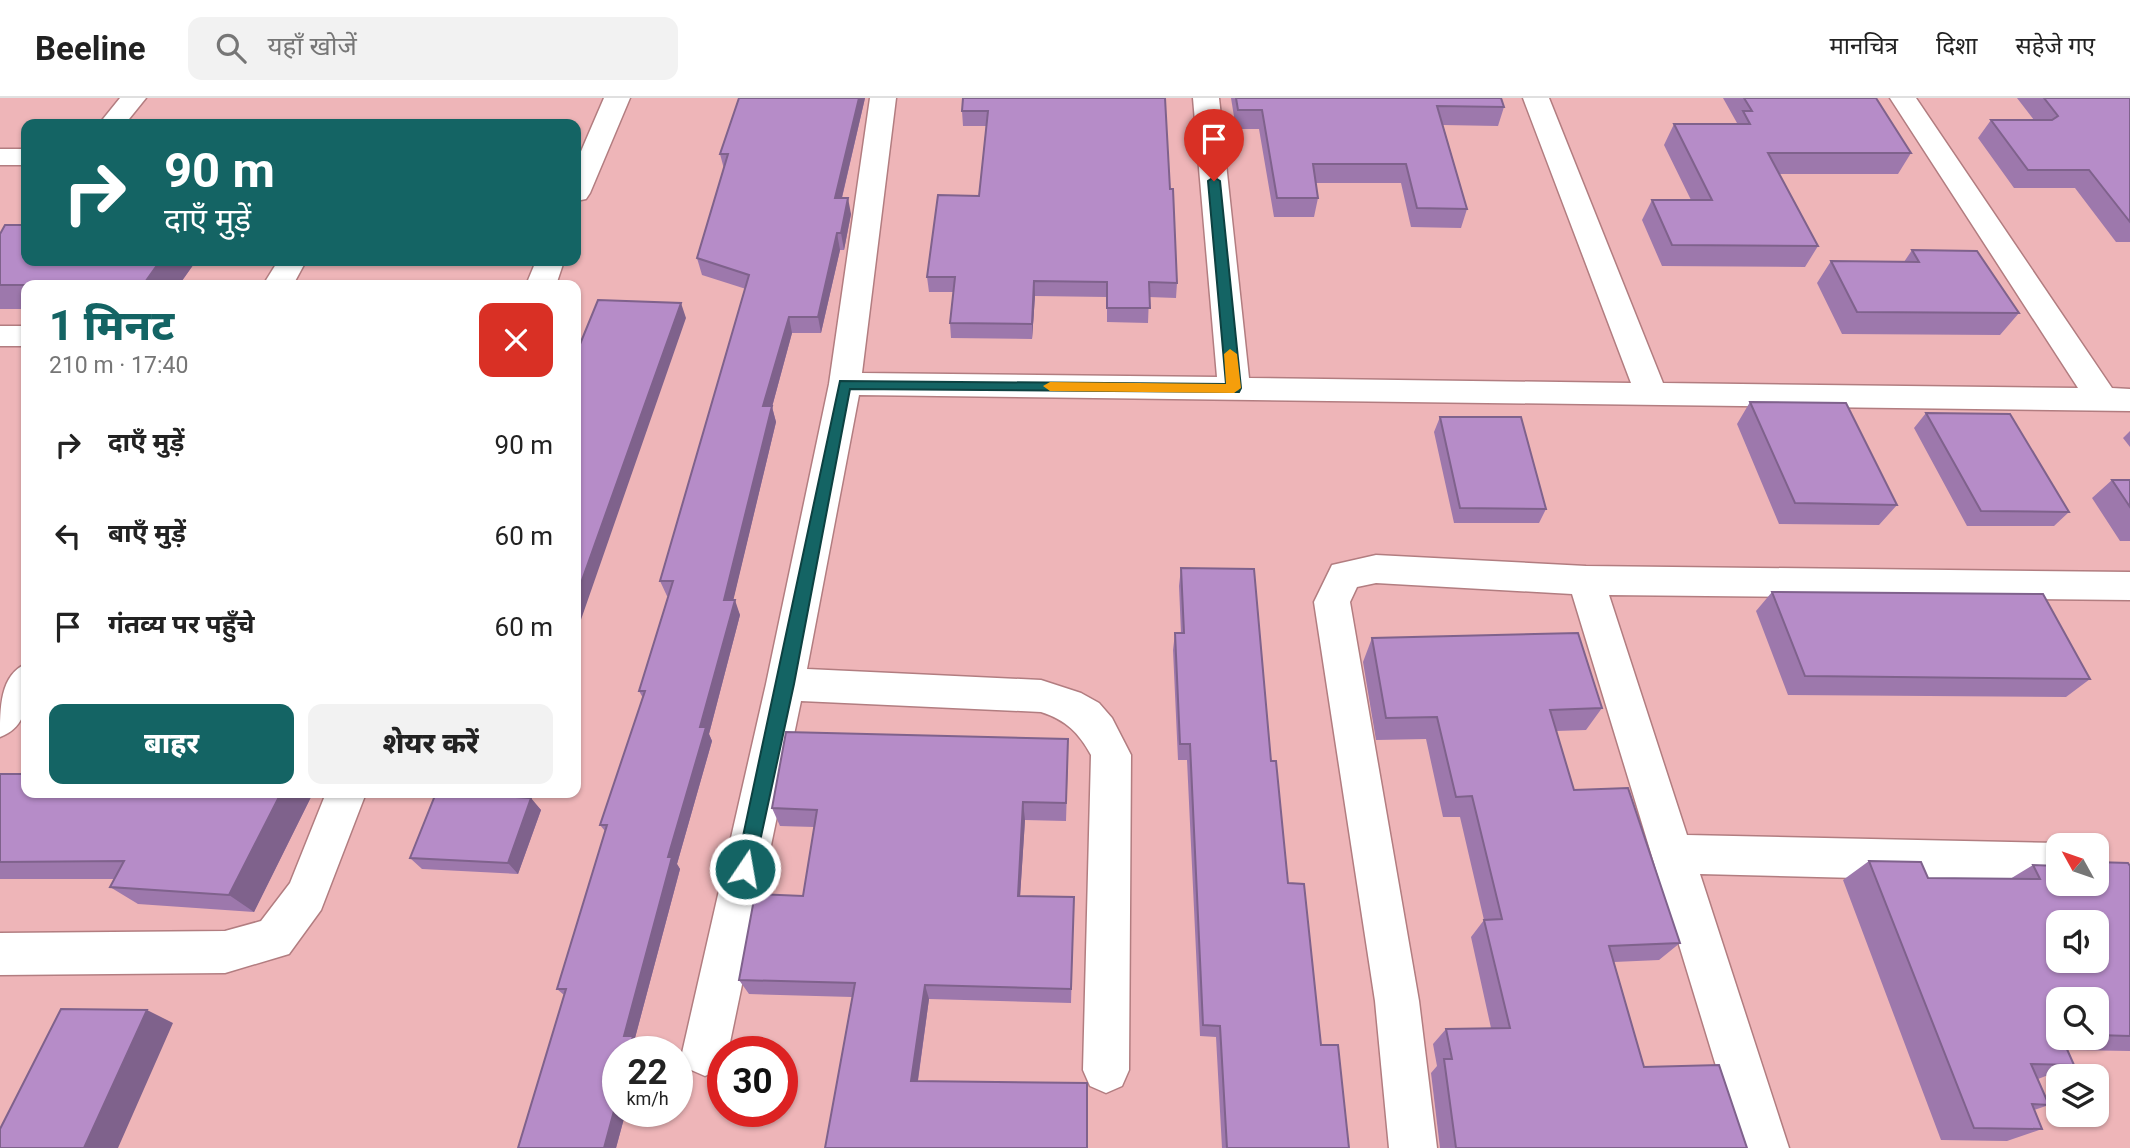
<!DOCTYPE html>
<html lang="hi">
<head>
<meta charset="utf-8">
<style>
	:root { --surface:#fff; --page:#f2f2f2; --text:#222; --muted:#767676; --line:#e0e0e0; --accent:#146464 }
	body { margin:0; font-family:Roboto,"Noto Sans Devanagari",sans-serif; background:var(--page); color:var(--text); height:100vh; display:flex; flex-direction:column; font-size:26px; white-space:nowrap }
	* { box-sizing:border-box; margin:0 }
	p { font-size:23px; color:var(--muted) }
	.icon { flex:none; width:38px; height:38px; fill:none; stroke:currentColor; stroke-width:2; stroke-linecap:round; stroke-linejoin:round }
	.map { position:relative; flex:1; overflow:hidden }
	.details { position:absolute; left:21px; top:182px; width:560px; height:518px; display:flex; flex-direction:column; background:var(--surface); border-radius:14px; box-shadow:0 2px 5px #0004 }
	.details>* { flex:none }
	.guide { position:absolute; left:21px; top:21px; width:560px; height:147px; border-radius:14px; box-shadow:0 2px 5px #0004; background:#146464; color:#fff; overflow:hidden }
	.needle { width:46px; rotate:310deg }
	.tools { position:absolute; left:2046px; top:735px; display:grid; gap:14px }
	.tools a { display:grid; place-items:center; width:63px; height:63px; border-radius:14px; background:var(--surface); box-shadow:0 2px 5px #0004; font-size:35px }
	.speed { position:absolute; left:602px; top:938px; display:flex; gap:14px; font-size:35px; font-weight:700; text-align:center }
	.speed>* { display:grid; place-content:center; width:91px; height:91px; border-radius:50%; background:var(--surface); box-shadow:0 2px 5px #0004; line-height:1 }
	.speed small { font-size:18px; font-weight:400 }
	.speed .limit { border:10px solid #d22; background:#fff; color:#111 }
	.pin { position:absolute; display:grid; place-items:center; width:60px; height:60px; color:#fff; margin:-72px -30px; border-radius:50% 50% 50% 0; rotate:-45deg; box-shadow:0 0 7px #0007 }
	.pin .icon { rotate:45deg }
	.me { position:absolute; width:77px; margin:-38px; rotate:12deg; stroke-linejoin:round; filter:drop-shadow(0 0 5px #0008) }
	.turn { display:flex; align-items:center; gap:24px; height:147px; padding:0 28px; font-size:32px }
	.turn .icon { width:91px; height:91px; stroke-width:2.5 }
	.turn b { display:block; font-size:49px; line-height:60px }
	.round { display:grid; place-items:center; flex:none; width:74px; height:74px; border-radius:14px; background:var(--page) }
	.head { display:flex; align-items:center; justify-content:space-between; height:119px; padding:0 28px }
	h1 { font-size:42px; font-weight:800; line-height:52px; color:var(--accent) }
	.primary-button { display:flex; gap:14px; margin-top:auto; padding:14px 28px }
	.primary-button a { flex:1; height:80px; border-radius:14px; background:var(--accent); color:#fff; font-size:28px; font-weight:800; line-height:80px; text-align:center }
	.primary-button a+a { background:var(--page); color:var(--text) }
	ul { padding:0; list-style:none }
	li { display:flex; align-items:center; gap:21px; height:91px; padding:0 28px }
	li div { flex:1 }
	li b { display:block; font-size:26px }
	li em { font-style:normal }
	header { display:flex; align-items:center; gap:42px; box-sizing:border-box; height:98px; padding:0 35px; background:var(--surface); border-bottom:2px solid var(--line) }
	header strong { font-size:33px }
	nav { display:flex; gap:38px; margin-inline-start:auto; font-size:24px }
	.search { width:490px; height:63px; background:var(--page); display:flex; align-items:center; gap:18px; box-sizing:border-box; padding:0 24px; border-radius:14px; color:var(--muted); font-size:26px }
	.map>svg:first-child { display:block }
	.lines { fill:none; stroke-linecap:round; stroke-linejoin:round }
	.minor-casing { stroke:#b27d80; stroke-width:3 }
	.minor { fill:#fff; fill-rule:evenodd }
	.wall { fill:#9d78ac; fill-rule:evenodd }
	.shaded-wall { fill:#7f628c }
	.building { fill:#b68cc8; stroke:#7f628c; stroke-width:2; fill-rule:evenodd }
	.route { fill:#146464; stroke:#0d4141; stroke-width:2 }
	.slow { fill:#f59e0b }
</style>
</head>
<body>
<header>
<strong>Beeline</strong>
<div class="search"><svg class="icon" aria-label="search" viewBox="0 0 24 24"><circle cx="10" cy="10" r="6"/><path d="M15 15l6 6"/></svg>यहाँ खोजें</div>
<nav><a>मानचित्र</a><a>दिशा</a><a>सहेजे गए</a></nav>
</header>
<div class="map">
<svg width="2130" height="1050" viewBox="0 0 2130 1050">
	<rect width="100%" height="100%" fill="#eeb5b8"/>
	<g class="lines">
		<defs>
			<path id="minor" d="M120,0H146L125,26H99Z
				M604,0H630L590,95L586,101L576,103V65Z
				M870,0H896L862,275L1217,279L1193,0H1219L1249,280L1631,285L1523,0H1549L1663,285L2078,290L1890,0H1916L2112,290L2130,291V313L859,297L807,571L1041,582L1081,595L1099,605L1112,620L1131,657L1129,972L1122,988L1106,995L1090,988L1083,972L1091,657C1079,635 1066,622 1041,614L801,603L728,954H723L721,971L705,978L689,971L682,955L766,586L829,286Z
				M0,51H26V67H0Z
				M278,163H306L293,187H263Z
				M536,163H564L556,187H526Z
				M0,228H26V248H0Z
				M1376,457L1586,468L2130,474V502L1609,497L1687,737L2058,745L2063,747H2058V785L1700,776L1789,1050H1741L1572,496L1376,485L1357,489L1350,504L1419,903L1437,1050H1389L1375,903L1314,504L1332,467Z
				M26,566C27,595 32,627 0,639C0,610 0,577 26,566Z
				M326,695H366L321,812L289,856L225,875L0,877V835L225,833L261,823L290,785Z"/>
		</defs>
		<use href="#minor" class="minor-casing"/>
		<use href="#minor" class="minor"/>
	</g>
	<path class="wall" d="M739,0H865L842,100L851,116L844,152H840L821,235H792L772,309L776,324L733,502L740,517L709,636L712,643L677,766L680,771L635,940L643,947L618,1013H626L616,1050H518L564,897L557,891L605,733L600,727L643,600L639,593L668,498H667L660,483L746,191L702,177L697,160L724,71L720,56Z
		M963,0L1170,91L1177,185L1176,200L1149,199L1148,225L1107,224V199L1035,198L1032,241L951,240L950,225L953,194H929L927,179L979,98L986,28H963L962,13Z
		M1231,0H1501L1504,9L1498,28L1443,27L1467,111L1461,130L1411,129L1401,85H1316L1318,100L1314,119H1274L1259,31H1236Z
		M1723,0H1876L1911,55L1898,76H1779L1818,148L1805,169L1662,168L1642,122L1652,102H1691L1664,47L1674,26L1737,25Z
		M2017,0H2130V144H2116L2075,90H2014L1978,40L1991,22H2034Z
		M0,136L26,163H196L179,187H26V211H0Z
		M1912,152L2019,215L2000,237L1842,236L1817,185L1831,163L1904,164Z
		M1750,304L1897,407L1879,427L1779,426L1737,326Z
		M1926,315L2069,414L2054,428H1967L1914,330Z
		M1440,319L1546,411L1539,425H1454L1434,334Z
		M2130,333V349L2123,340Z
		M2112,382H2130V443H2120L2092,400Z
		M1181,470L1271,663L1288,785L1321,947L1349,1050H1222L1216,939L1200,938L1187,662H1178L1173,552L1175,535H1181L1179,488Z
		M1772,494L2090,581L2066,599L1788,597L1756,513Z
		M1372,540L1602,610L1586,632L1556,633L1574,692L1680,845L1659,862L1614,864L1644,969L1747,1050H1440L1431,975L1437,968L1433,946L1446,931L1491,930L1471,839L1484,822L1460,719H1443L1426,641L1376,642L1363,564Z
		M1068,660L1066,723L1025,722L1020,798L1074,799L1071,905L929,901L918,983L825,1050L852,899L749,896L739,882L803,798L814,729L780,728L772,710Z
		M0,676L26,695H313L254,814L138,806L110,789L114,781H0Z
		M436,695H532L530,700L541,712L518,776L422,771L410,760Z
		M1869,763L1928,780L2010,781L2033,767L2058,786L2130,768V953L2068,952L2074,967L2038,981L2049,1007L2034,1012L2042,1031L2007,1043L1941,1042L1843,782ZM2096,901V940H2058Z"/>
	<path class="shaded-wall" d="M859,0H865L838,116L835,100Z
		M848,100L851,116L844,152L841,135Z
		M837,135L840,152L821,235L818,219Z
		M160,163H196L179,187H143Z
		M1034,183L1035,198L1032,241V226Z
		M681,205L686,220L576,536V499Z
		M789,219L792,235L772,309L776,324L730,516L724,502L763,308Z
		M735,502L740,517L709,636L712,643L677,766L680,771L635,940L643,947L641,954H629L624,938L700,629Z
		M281,695H313L254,814L229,797Z
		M518,695H532L527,711L517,699Z
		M531,700L541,712L518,776L508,765Z
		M1023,704L1025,722L1019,815L1018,798Z
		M925,887L929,901L916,995L911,983Z
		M147,912L173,925L118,1050H84Z
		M618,998V1013H626L616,1050H604Z"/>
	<path class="building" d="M739,0H859L835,100H848L841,135H837L818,219H789L763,308H772L724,502H735L700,629H706L668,759H672L624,938H633L629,954H618V998L604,1050H518L566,891H557L607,727H600L645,593H639L673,483H660L749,177L697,160L728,56H720Z
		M963,0H1165L1170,91H1173L1177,185L1149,184L1150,210H1107V184L1034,183L1032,226L950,225L955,179H927L938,97L979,98L988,13H962Z
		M1236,0H1501L1504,9L1437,8L1467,111L1417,110L1406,66H1313L1318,100H1277L1262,12H1238Z
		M1744,0H1876L1911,55H1768L1818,148L1672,147L1652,102H1712L1674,26H1750L1743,13H1752Z
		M2044,0H2130V124L2089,72H2028L1991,22H2052L2058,18Z
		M5,127H26V163H160L143,187H0V136Z
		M1912,152L1977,153L2019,215L1857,214L1831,163L1919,164Z
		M598,202L681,205L576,499V256Z
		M1750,304L1846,305L1897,407L1795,405Z
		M1926,315L2010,316L2069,414L1981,413Z
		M1440,319H1521L1546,411L1460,410Z
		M2112,382H2130V409Z
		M1181,470L1254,471L1271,663H1276L1288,785L1304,786L1321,947H1338L1349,1050H1227L1220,928L1203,927L1190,646H1180L1175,535H1184Z
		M1772,494L2043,496L2090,581L1805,578Z
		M1578,535L1602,610L1550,612L1574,692L1628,690L1680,845L1609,848L1644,969L1719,967L1747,1050H1456L1444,961H1452L1446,931L1510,930L1484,822L1502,821L1472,698L1456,699L1437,619L1386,620L1372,540Z
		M786,634L1068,641L1066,705L1023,704L1018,798L1074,799L1071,891L925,887L911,983L1087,985V1050H825L855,885L739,882L755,796L803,798L817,712L772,710Z
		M0,676H26V695H281L229,797L110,789L124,763L0,764Z
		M436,695H518L517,699L531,700L508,765L410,760Z
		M1869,763L1921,764L1928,780L2040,781L2033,767L2058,768V786H2096V764L2128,765L2130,768V938L2096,937V901H2058V940H2062L2074,967L2031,966L2049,1007L2032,1006L2042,1031L1974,1030ZM2058,824H2096V863H2058Z
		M61,911L147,912L84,1050H0V1031Z"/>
	<path class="route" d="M1214,79L1220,83L1241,290L1239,294L850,291L794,586L754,771L752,777L745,779L739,777L736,771L840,283L1226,286L1208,83Z"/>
	<path class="slow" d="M1230,251L1237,256L1241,290L1234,295L1050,293L1043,288L1050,284L1226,286L1224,256Z"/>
</svg>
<div class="tools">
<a><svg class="needle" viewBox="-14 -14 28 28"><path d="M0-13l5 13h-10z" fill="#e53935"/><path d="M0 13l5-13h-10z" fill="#767676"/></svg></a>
<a><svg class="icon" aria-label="sound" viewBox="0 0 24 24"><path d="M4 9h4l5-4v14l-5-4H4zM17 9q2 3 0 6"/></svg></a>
<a><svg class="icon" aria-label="search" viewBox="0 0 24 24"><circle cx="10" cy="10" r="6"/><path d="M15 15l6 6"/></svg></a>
<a><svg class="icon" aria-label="layers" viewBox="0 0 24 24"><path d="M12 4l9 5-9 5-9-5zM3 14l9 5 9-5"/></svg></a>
</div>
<div class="speed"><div>22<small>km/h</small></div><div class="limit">30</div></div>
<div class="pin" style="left:1214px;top:83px;background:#d93025"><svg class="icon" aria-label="arrive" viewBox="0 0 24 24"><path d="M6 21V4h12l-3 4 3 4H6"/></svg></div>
<svg class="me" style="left:745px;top:771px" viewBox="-20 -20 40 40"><circle r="17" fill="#146464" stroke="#fff" stroke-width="3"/><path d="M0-11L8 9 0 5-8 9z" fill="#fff"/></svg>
<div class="guide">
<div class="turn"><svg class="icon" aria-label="right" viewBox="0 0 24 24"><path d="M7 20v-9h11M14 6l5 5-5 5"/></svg><div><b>90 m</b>दाएँ मुड़ें</div></div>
</div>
<section class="details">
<div class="head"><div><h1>1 मिनट</h1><p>210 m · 17:40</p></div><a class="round" style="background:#d93025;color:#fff"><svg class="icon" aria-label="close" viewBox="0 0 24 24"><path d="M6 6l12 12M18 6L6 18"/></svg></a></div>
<ul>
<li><svg class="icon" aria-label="right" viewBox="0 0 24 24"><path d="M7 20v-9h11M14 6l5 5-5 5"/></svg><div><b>दाएँ मुड़ें</b></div><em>90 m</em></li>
<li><svg class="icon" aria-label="left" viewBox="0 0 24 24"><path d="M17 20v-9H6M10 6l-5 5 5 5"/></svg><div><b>बाएँ मुड़ें</b></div><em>60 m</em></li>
<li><svg class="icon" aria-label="arrive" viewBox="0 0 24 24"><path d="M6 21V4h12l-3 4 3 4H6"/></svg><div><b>गंतव्य पर पहुँचे</b></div><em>60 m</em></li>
</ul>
<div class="primary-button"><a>बाहर</a><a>शेयर करें</a></div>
</section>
</div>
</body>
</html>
